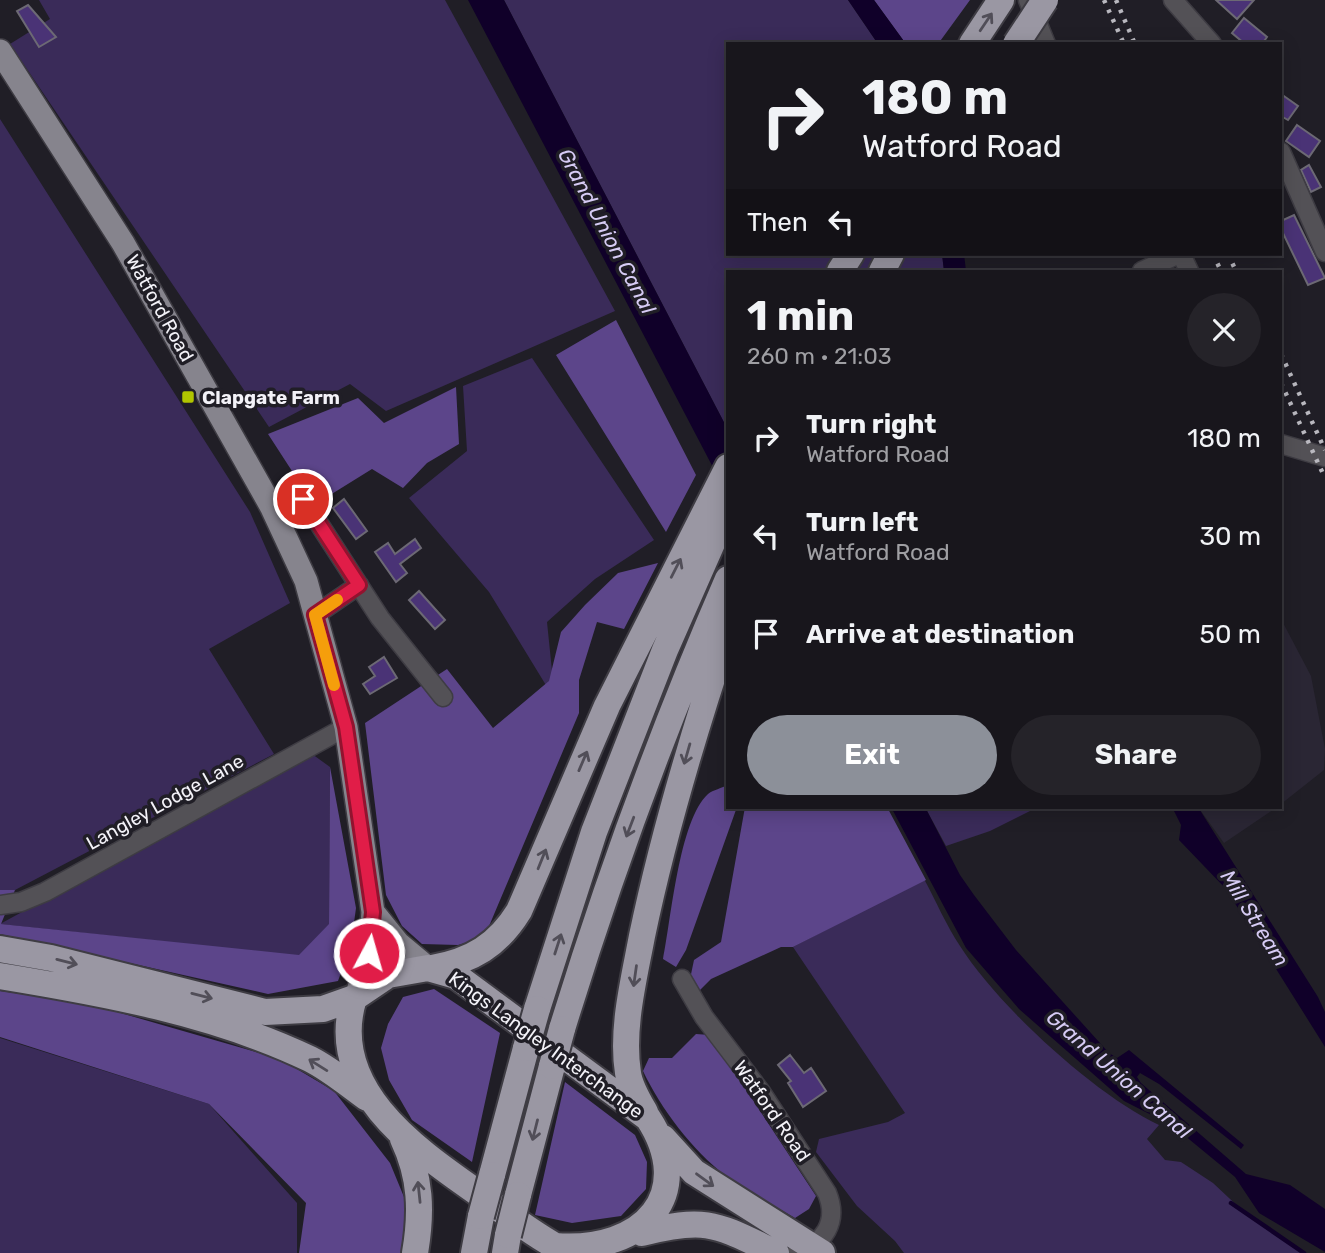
<!DOCTYPE html>
<html lang="en">
<head>
<meta charset="utf-8">
<style>
	:root { --surface:#18161c; --page:#252329; --text:#f1f3f6; --muted:#9f9fa3; --line:#36353b; --accent:#8c9099 }
	body { margin:0; font-family:Rubik,sans-serif; background:var(--page); color:var(--text); height:100vh; display:flex; flex-direction:column; font-size:26px; white-space:nowrap }
	* { box-sizing:border-box; margin:0 }
	p { font-size:23px; color:var(--muted) }
	.icon { flex:none; width:38px; height:38px; fill:none; stroke:currentColor; stroke-width:2; stroke-linecap:round; stroke-linejoin:round }
	.map { position:relative; flex:1; overflow:hidden }
	.side { position:absolute; left:726px; top:270px; width:556px; height:539px; display:flex; flex-direction:column; background:var(--surface); border-radius:0px; box-shadow:0 4px 18px #0003,0 0 0 2px var(--line) }
	.side>* { flex:none }
	.top-card { position:absolute; left:726px; top:42px; width:556px; height:214px; border-radius:0px; box-shadow:0 4px 18px #0003,0 0 0 2px var(--line); background:#18161c; color:var(--text); overflow:hidden }
	.pin { position:absolute; display:grid; place-items:center; width:60px; height:60px; color:#fff; margin:-30px; border:4px solid #fff; border-radius:50%; box-shadow:0 2px 7px #0007 }
	.me { position:absolute; width:77px; margin:-38px; rotate:6deg; stroke-linejoin:round; filter:drop-shadow(0 0 5px #0008) }
	.turn { display:flex; align-items:center; gap:24px; height:147px; padding:0 21px; font-size:32px }
	.turn .icon { width:91px; height:91px; stroke-width:2.5 }
	.turn b { display:block; font-size:49px; line-height:60px }
	.then { display:flex; align-items:center; height:66px; padding:0 21px; background:#0003; gap:14px; font-size:26px }
	.round { display:grid; place-items:center; flex:none; width:74px; height:74px; border-radius:37px; background:var(--page) }
	.headline { display:flex; align-items:center; justify-content:space-between; height:119px; padding:0 21px }
	h1 { font-size:42px; font-weight:700; line-height:52px }
	.action { display:flex; gap:14px; margin-top:auto; padding:14px 21px }
	.action a { flex:1; height:80px; border-radius:42px; background:var(--accent); color:#fff; font-size:28px; font-weight:700; line-height:80px; text-align:center }
	.action a+a { background:var(--page); color:var(--text) }
	ul { padding:0; list-style:none }
	li { display:flex; align-items:center; gap:21px; height:98px; padding:0 21px }
	li div { flex:1 }
	li b { display:block; font-size:26px }
	li em { font-style:normal }
	.map>svg:first-child { display:block }
	.built { fill:#2a2634 }
	.green { fill:#3a2b59 }
	.forest { fill:#5c458a }
	.water { fill:#100029 }
	.lines { fill:none; stroke-linecap:round; stroke-linejoin:round }
	.stream { stroke:#100029; stroke-width:4.5 }
	.building { fill:#4a3376; stroke:#6c6974; stroke-width:2 }
	.minor-casing { stroke:#3e3c43; stroke-width:21 }
	.major-casing { stroke:#3e3c43; stroke-width:26 }
	.highway-casing { stroke:#3e3c43; stroke-width:30 }
	.minor { stroke:#535156; stroke-width:18 }
	.major { stroke:#86848d; stroke-width:23 }
	.highway { stroke:#9a97a3; stroke-width:26 }
	.rail { stroke:#b9b8bf; stroke-width:4.5; stroke-dasharray:3.5 7; stroke-linecap:butt }
	.highway-bridge-casing { stroke:#3e3c43; stroke-width:30; stroke-linecap:butt }
	.highway-bridge { stroke:#9a97a3; stroke-width:26 }
	.oneway { stroke:#514e58 }
	.route-casing { stroke:#92132f; stroke-width:18 }
	.route { stroke:#e11d48; stroke-width:12 }
	.slow { stroke:#f59e0b; stroke-width:12 }
	.poi-dot { fill:#b1c500; stroke:#201e26; stroke-width:2.5 }
	.labels { text-anchor:middle; dominant-baseline:central; stroke-width:7; stroke-linejoin:round; paint-order:stroke }
	.street-label { font-size:19px; fill:#f3f2f8; stroke:#201e26 }
	.poi-label { font-size:19px; font-weight:bold; fill:#f3f2f8; stroke:#201e26; text-anchor:start }
	.water-label { font-size:21px; font-style:italic; fill:#d6cbf4; stroke:#201e26 }
</style>
</head>
<body>
<div class="map">
<svg width="1325" height="1253" viewBox="0 0 1325 1253">
	<rect width="100%" height="100%" fill="#201e26"/>
	<path class="built" d="M1281,619L1311,676L1325,749L1324,770L1281,804Z
		M1198,807H1277L1224,843Z"/>
	<path class="green" d="M39,0H445L615,311L386,411L350,384L269,427L10,44L50,19Z
		M504,0H848L878,44H728V254H942L944,271H728V430Z
		M0,119L250,512L290,603L209,649L274,754L15,890H0Z
		M532,358L654,540L595,579L547,622L555,700L489,592L409,498L467,451L463,386Z
		M312,754L330,767L329,925L299,956L0,924Z
		M925,807H1038L990,831L946,846Z
		M924,879C936,901 946,925 960,946C998,1006 1095,1095 1159,1125L1147,1139L1165,1160L1181,1162L1213,1183L1245,1213L1304,1253H904L895,1241L857,1206L816,1152L819,1139L888,1122L905,1113L793,947Z
		M0,1038L209,1104L297,1203V1253H0Z"/>
	<path class="forest" d="M874,0H970L938,44H906Z
		M616,320L696,475L666,532L556,355Z
		M456,387L459,444L427,463L403,488L372,469L314,505L268,434L358,398L384,423Z
		M658,563L624,629L597,622L579,680V713L484,938L458,945L422,944L402,926L386,895L365,723L447,669L493,728L549,681L561,632L585,605L618,573Z
		M330,767L356,908L351,945L338,981L268,994L0,934V890H15L1,924L299,955L329,924Z
		M728,785V807H737L686,950L676,967L663,959C671,921 679,820 708,794C713,790 722,788 728,785Z
		M745,807H887L926,880L793,947H781L711,979L697,993L690,979L694,960L721,942Z
		M434,989L500,1033L472,1162L412,1120L389,1080L381,1048L388,1024L403,997Z
		M0,991L86,1003L280,1059L334,1091L390,1163L411,1214L402,1253H299L306,1203L209,1104L0,1037Z
		M696,1034L710,1035L816,1196L809,1209L795,1218C772,1204 747,1192 726,1176C692,1150 661,1109 643,1071L649,1058H672Z
		M565,1082L635,1135L647,1162L646,1189L621,1216L572,1223L535,1215Z"/>
	<path class="water" d="M468,0H504L728,430V496Z
		M848,0H874L906,44H878Z
		M942,254H964L966,271H944Z
		M891,807H925L960,875L974,895L1016,950L1109,1053L1117,1058L1129,1050L1244,1145L1241,1149L1159,1084L1140,1073L1137,1077L1141,1083L1246,1174L1290,1185L1325,1209V1252L1259,1213L1235,1177L1173,1126L1124,1101L1019,1009L966,948Z
		M1172,807H1198L1318,997L1325,1012V1047L1226,889L1179,840L1181,825Z"/>
	<g class="lines">
		<path class="stream" d="M1231,1203L1304,1253"/>
	</g>
	<path class="building" d="M1216,0H1254L1237,19Z
		M28,5L56,37L39,47L17,11Z
		M1244,18L1267,37L1262,44H1245L1232,33Z
		M1281,94L1298,106L1288,120L1281,116Z
		M1297,125L1320,141L1309,157L1286,141Z
		M1309,165L1321,187L1311,192L1301,170Z
		M1294,215L1325,278L1308,285L1281,229V221Z
		M344,499L367,531L356,539L333,508Z
		M415,539L421,548L400,564L407,573L396,582L375,552L388,543L395,554Z
		M419,591L445,620L435,629L409,600Z
		M384,657L397,678L370,694L363,684L375,676L369,667Z
		M790,1055L804,1073L811,1068L826,1091L803,1107L788,1083L791,1081L778,1065Z"/>
	<g class="lines">
		<defs>
			<path id="minor" d="M1028,0L1046,44
				M1173,0L1212,44
				M1281,152L1325,252
				M1181,254L1189,271
				M1142,271L1179,254
				M1281,444L1325,457
				M303,499L380,618L443,697
				M315,615L359,585
				M0,905L21,902L45,892L346,727
				M682,979L704,1017L761,1092L827,1193C839,1222 824,1244 796,1253"/>
			<path id="major" d="M0,51L123,243L271,506L306,581L346,727L373,912L369,953L357,995
				M373,912L398,943L428,968"/>
			<path id="highway" d="M972,44L1001,0
				M840,271L851,254
				M882,271L891,254
				M0,949L51,958L265,1012L323,1009L354,998
				M428,968L456,976L648,1118C697,1193 645,1253 555,1246C527,1230 501,1210 475,1191C412,1147 326,1086 354,998L388,975Z
				M432,968C472,961 498,945 519,911L607,706L728,467
				M0,976C104,993 214,1013 310,1059C330,1069 349,1085 367,1098
				M537,1009L594,832L665,650L728,507
				M562,1029C609,876 664,726 728,579
				M645,1112C638,1100 630,1087 628,1073C621,1029 634,979 642,936C664,831 694,731 728,630
				M663,1138L694,1172L822,1253
				M403,1139C421,1177 422,1212 415,1253
				M492,1175L526,1048
				M518,1195L552,1066
				M642,1233C708,1216 717,1225 776,1253
				M474,1253L481,1216
				M505,1253L508,1235"/>
		</defs>
		<use href="#minor" class="minor-casing"/>
		<use href="#major" class="major-casing"/>
		<use href="#highway" class="highway-casing"/>
		<use href="#minor" class="minor"/>
		<use href="#major" class="major"/>
		<use href="#highway" class="highway"/>
		<path class="rail" d="M1104,0L1124,44
			M1116,0L1135,44
			M1213,254L1221,271
			M1228,254L1236,271
			M1281,354L1325,450
			M1281,383L1325,478"/>
		<defs>
			<path id="highway-bridge" d="M1016,44L1045,0
				M526,1048L537,1009
				M552,1066L562,1029
				M481,1216L492,1175
				M508,1235L518,1195"/>
		</defs>
		<use href="#highway-bridge" class="highway-bridge-casing"/>
		<use href="#highway-bridge" class="highway-bridge"/>
	</g>
	<defs><path id="oneway-shaft" d="M-6 0H5M1.5-3L5.5 0L1.5 3" fill="none" stroke-width="1.6" stroke-linecap="round" stroke-linejoin="round" transform="scale(1.75)"/></defs>
	<g class="oneway">
		<use href="#oneway-shaft" transform="translate(986 22) rotate(-56)"/>
		<use href="#oneway-shaft" transform="translate(676 568) rotate(-63)"/>
		<use href="#oneway-shaft" transform="translate(687 754) rotate(106)"/>
		<use href="#oneway-shaft" transform="translate(583 761) rotate(-67)"/>
		<use href="#oneway-shaft" transform="translate(630 827) rotate(111)"/>
		<use href="#oneway-shaft" transform="translate(542 859) rotate(-68)"/>
		<use href="#oneway-shaft" transform="translate(558 944) rotate(-72)"/>
		<use href="#oneway-shaft" transform="translate(67 962) rotate(14)"/>
		<use href="#oneway-shaft" transform="translate(635 976) rotate(98)"/>
		<use href="#oneway-shaft" transform="translate(202 996) rotate(14)"/>
		<use href="#oneway-shaft" transform="translate(318 1065) rotate(-148)"/>
		<use href="#oneway-shaft" transform="translate(535 1130) rotate(104)"/>
		<use href="#oneway-shaft" transform="translate(705 1180) rotate(36)"/>
		<use href="#oneway-shaft" transform="translate(419 1192) rotate(-96)"/>
	</g>
	<g class="lines">
		<defs>
			<path id="route" d="M303,499L359,585L315,615L346,727L373,912L369,953"/>
		</defs>
		<use href="#route" class="route-casing"/>
		<use href="#route" class="route"/>
		<path class="slow" d="M334,685L315,615L337,600"/>
	</g>
	<rect class="poi-dot" x="181" y="390" width="14" height="14" rx="3.5"/>
	<g class="labels">
		<g class="street-label">
			<text transform="translate(160 308) rotate(61)">Watford Road</text>
			<text transform="translate(165 802) rotate(-29)">Langley Lodge Lane</text>
			<text transform="translate(546 1045) rotate(36)">Kings Langley Interchange</text>
			<text transform="translate(772 1111) rotate(55)">Watford Road</text>
		</g>
		<g class="poi-label">
			<text x="202" y="397">Clapgate Farm</text>
		</g>
		<g class="water-label">
			<text transform="translate(607 231) rotate(62)">Grand Union Canal</text>
			<text transform="translate(1255 918) rotate(58)">Mill Stream</text>
			<text transform="translate(1119 1074) rotate(41)">Grand Union Canal</text>
		</g>
	</g>
</svg>
<div class="pin" style="left:303px;top:499px;background:#d93025"><svg class="icon" aria-label="arrive" viewBox="0 0 24 24"><path d="M6 21V4h12l-3 4 3 4H6"/></svg></div>
<svg class="me" style="left:369px;top:953px" viewBox="-20 -20 40 40"><circle r="17" fill="#e11d48" stroke="#fff" stroke-width="3"/><path d="M0-11L8 9 0 5-8 9z" fill="#fff"/></svg>
<div class="top-card">
<div class="turn"><svg class="icon" aria-label="right" viewBox="0 0 24 24"><path d="M7 20v-9h11M14 6l5 5-5 5"/></svg><div><b>180 m</b>Watford Road</div></div>
<div class="then">Then<svg class="icon" aria-label="left" viewBox="0 0 24 24"><path d="M17 20v-9H6M10 6l-5 5 5 5"/></svg></div>
</div>
<section class="side">
<div class="headline"><div><h1>1 min</h1><p>260 m · 21:03</p></div><a class="round"><svg class="icon" aria-label="close" viewBox="0 0 24 24"><path d="M6 6l12 12M18 6L6 18"/></svg></a></div>
<ul>
<li><svg class="icon" aria-label="right" viewBox="0 0 24 24"><path d="M7 20v-9h11M14 6l5 5-5 5"/></svg><div><b>Turn right</b><p>Watford Road</p></div><em>180 m</em></li>
<li><svg class="icon" aria-label="left" viewBox="0 0 24 24"><path d="M17 20v-9H6M10 6l-5 5 5 5"/></svg><div><b>Turn left</b><p>Watford Road</p></div><em>30 m</em></li>
<li><svg class="icon" aria-label="arrive" viewBox="0 0 24 24"><path d="M6 21V4h12l-3 4 3 4H6"/></svg><div><b>Arrive at destination</b></div><em>50 m</em></li>
</ul>
<div class="action"><a>Exit</a><a>Share</a></div>
</section>
</div>
</body>
</html>
